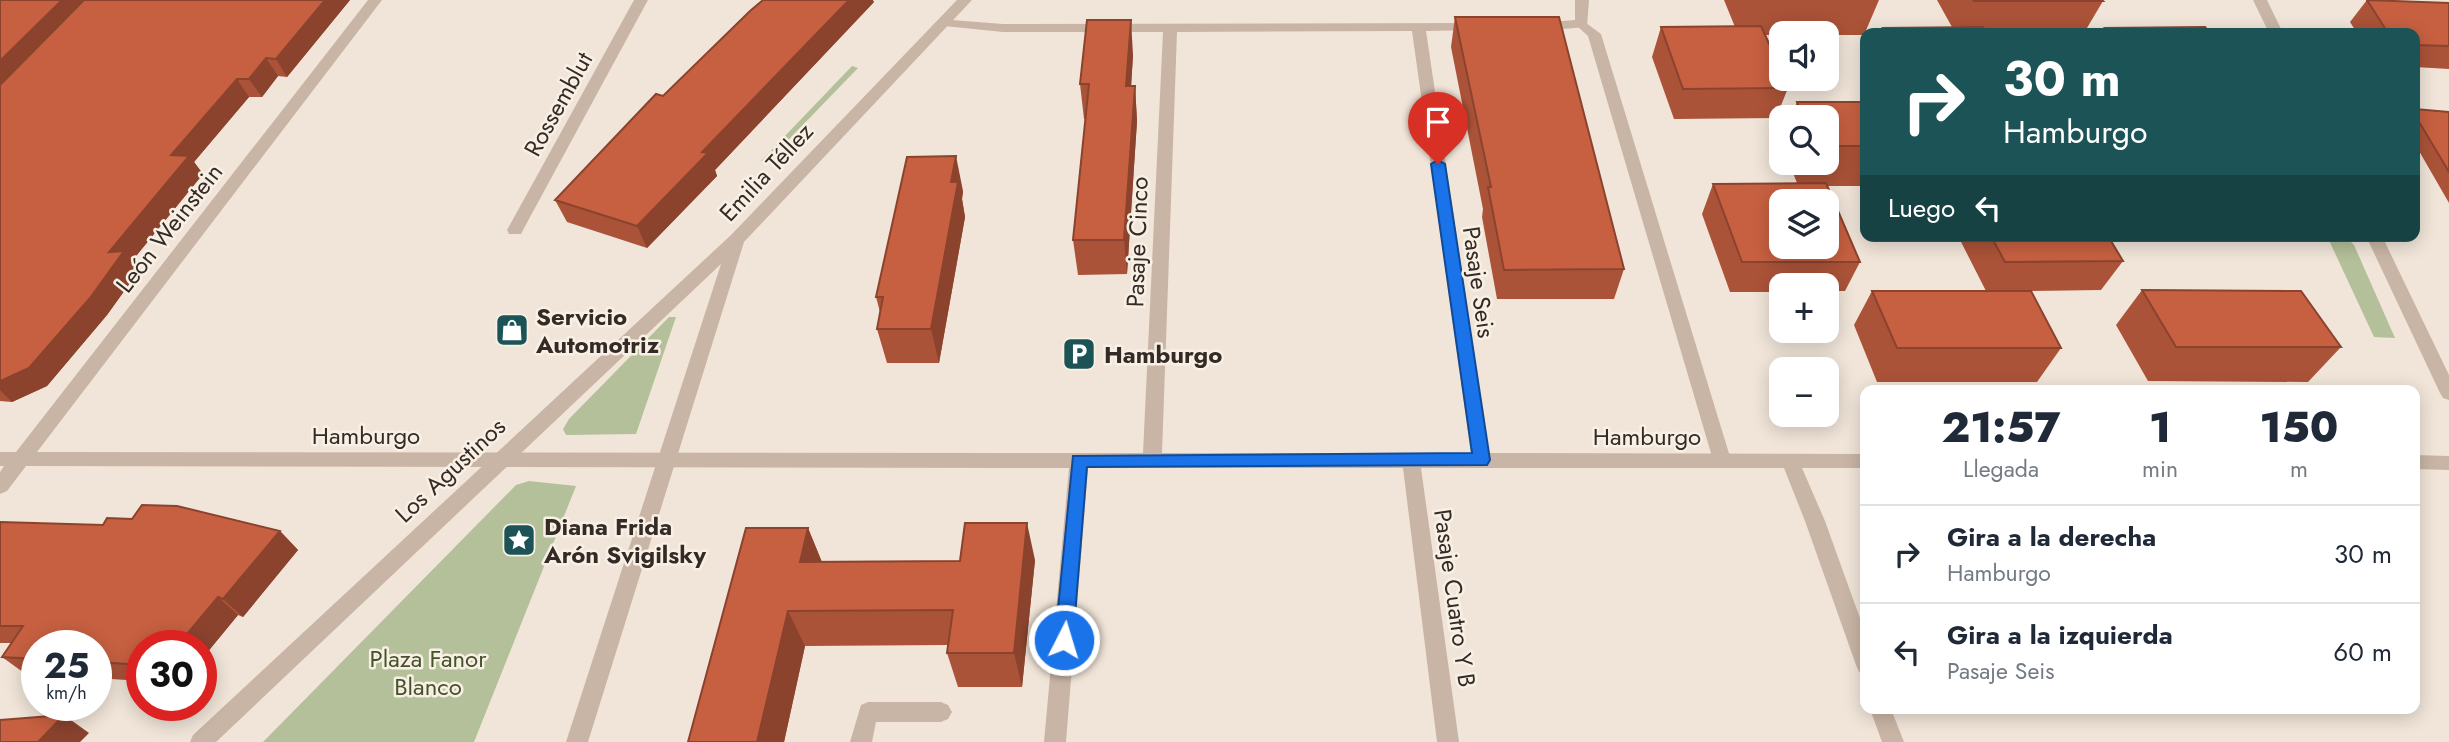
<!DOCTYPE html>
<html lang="es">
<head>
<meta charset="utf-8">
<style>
	:root { --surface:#fff; --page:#f2f2f3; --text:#1f2937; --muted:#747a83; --line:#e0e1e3 }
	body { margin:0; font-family:Jost,sans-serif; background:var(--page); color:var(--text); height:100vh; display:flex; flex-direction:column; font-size:26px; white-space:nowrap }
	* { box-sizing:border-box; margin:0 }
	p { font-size:23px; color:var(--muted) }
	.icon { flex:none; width:38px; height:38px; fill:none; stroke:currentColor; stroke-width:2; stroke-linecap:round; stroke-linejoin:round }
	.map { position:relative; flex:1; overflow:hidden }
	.sheet { position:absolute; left:1860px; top:385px; width:560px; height:329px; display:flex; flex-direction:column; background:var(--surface); border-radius:14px; box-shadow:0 4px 18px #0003 }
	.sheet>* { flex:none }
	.hud { position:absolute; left:1860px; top:28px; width:560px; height:214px; border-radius:14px; box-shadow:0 4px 18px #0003; background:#1c5356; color:#fff; overflow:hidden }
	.controls { position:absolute; left:1769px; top:21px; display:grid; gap:14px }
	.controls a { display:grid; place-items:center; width:70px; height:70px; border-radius:14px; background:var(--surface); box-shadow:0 4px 18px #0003; font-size:35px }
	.speed { position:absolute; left:21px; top:630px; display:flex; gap:14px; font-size:35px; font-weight:700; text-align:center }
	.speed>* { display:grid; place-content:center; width:91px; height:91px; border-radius:50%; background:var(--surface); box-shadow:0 4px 18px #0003; line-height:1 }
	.speed small { font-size:18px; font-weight:400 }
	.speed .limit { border:10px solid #d22; background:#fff; color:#111 }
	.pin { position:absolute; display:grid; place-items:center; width:60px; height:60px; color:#fff; margin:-72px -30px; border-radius:50% 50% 50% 0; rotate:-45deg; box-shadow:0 0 7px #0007 }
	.pin .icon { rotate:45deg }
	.me { position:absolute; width:77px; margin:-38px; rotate:5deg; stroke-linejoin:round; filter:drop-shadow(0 0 5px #0008) }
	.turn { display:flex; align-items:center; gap:24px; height:147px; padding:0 28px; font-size:32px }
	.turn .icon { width:91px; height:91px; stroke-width:2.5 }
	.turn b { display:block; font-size:49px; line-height:60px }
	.then { display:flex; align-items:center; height:66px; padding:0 28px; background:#0003; gap:14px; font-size:26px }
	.eta { display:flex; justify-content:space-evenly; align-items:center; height:119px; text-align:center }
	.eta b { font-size:42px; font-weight:800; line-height:49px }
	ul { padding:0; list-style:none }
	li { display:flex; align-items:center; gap:21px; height:98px; padding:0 28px; border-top:2px solid var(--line) }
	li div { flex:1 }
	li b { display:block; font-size:26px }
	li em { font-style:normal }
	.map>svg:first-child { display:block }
	.green { fill:#b3c099 }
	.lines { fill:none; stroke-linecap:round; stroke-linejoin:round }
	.service { fill:#c9b5a5; fill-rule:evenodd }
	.minor { fill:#c9b5a5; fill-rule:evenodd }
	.tertiary { fill:#c9b5a5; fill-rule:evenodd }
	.wall { fill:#ab5338 }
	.shaded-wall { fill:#8b432e }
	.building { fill:#c76041; stroke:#8b432e; stroke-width:2; fill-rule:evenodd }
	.route { fill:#1a73e8; stroke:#114b97; stroke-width:2 }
	.labels { text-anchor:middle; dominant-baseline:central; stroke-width:5; stroke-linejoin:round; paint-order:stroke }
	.street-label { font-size:24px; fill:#352b26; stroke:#f9f0e5 }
	.poi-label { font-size:24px; font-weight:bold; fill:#352b26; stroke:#f9f0e5; text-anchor:start }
	.park-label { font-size:24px; fill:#45532a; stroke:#f9f0e5 }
</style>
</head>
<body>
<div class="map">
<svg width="2449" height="742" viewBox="0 0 2449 742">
	<rect width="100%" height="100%" fill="#f1e5d9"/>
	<path class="green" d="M852,66L858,68L767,162L761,161Z
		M2327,236H2345L2354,245L2395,338L2374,337Z
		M669,317H676L636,434L566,435L563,429L569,419Z
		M529,481L576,486L474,742H263L516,485Z"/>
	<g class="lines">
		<path class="service" d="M1582,20L1601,34L1731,460L1729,465L1722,467L1715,465L1713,460L1588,36L1575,24Z
			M868,702H941L948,705L952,712L948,719L941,722H876L872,742H850L861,705Z"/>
		<path class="minor" d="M368,0H382L37,452L1143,453L1163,32H1003L944,26L937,22L939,19L1003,24L1476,23L1481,24V30L1426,31L1489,453L1866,454V468H1802L1825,521L1866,635V674L1859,672L1856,665L1805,521L1784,468H1421L1459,742H1437L1403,468H1088L1066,742H1044L1069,468L26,466L7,491L0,494V472L4,466H0V452H16ZM1412,31L1471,453H1162L1177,32Z
			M634,0H648L523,230L521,234H509L507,230Z
			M1575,0H1589L1587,27L1539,31L1532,27L1539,23L1575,20Z
			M2415,455L2449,456V470L2415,469Z
			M1870,709H1891L1904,742H1882Z"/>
		<path class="tertiary" d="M957,0H972L744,242L588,742H566L721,264L216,742H190L193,735L731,235Z
			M2253,0H2267L2283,33H2269Z
			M2366,236H2382L2449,375V400L2443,398L2440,393Z"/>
	</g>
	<path class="wall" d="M0,0H350L287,77L278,76L262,97H249L194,162L203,174L132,261L140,269L107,315L47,386L12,402L0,401Z
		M1724,0H1879L1864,35H1827V33H1782V35H1765L1788,88L1776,118L1674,119L1652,57L1661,27H1735Z
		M1937,0H2102L2103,1L2084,33H1881L1883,28L1952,27Z
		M2367,0L2449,3V69L2415,67V33H2357L2350,22Z
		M874,2L715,170L717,176L647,248L567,222L555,200L663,96Z
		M1455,17L1624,269L1614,299H1497L1482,217L1483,209L1451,47Z
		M2105,28L2210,33H2102Z
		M1133,55L1131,86H1135L1137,121L1127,274L1078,275L1073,240L1086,119H1084L1080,84Z
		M1797,102H1866V186H1827L1860,262L1845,291H1827V285H1782V292H1730L1702,214L1713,184L1797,183L1789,163H1827V117H1791Z
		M2415,109L2449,112V203L2415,144Z
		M963,191L962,199L965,217L939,363H887L877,329L880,312L876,297Z
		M1958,236H2108L2123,261L2101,290L2031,291L2061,348L2037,382H1877L1854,325L1872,291H1986Z
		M2142,290L2341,347L2308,382L2148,381L2116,325Z
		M0,522L280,531L298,550L243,617L238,615L201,660V646H142V681L96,678V646H37V675H27L2,657L12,643H0Z
		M808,528L822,562L1035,560L1022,687H958L947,653L948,645L805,646L784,742H688Z"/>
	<path class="shaded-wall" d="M62,0H92L0,94V61Z
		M325,0H350L287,77L276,59Z
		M849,0H873L874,2L715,170L717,176L647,248L637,226L702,152Z
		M1131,20L1133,55L1129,121L1126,86Z
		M266,58L278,76L262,97L249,79Z
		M237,79L249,97L194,162L203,174L132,261L140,269L107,315L47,386L12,402L0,390V381L109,252L171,155Z
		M1135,86L1137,121L1127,274L1124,240Z
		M956,156L963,191L962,199L965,217L939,363L931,329L951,182Z
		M1027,523L1035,560L1022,687L1014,653Z
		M808,528L823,565L800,562Z
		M280,531L298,550L243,617L223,599Z
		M218,597L238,615L201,660V646H177Z
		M788,611L805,646L784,742H757Z
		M64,715L89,733L80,742H38Z"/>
	<path class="building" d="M0,0H62L0,61Z
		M84,0H325L276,59L266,58L249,79H237L171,155L189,156L109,252L124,251L90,298L29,368L0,381V85Z
		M763,0H849L702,152L708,153L637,226L555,200L656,94L663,96L750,11Z
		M1973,0H2102L2103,1H1974Z
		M2367,0L2449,3V46L2415,45V33H2388Z
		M1455,17H1559L1624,269L1504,270L1488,187H1491Z
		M1087,20H1131L1126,86H1135L1124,240H1073L1089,84H1080Z
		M1761,26L1782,72V79H1784L1788,88L1683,89L1661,27Z
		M1983,27L1987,33H1886L1883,28Z
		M2205,27L2210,33H2109L2105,28Z
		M1797,102H1866V146H1827V117H1803Z
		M2415,109L2449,112V172L2415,115Z
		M956,156L951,182H958L931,329H877L883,297H876L907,157Z
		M1826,183L1860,262H1742L1713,184ZM1782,201H1827V247H1782Z
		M1991,236H2108L2123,261L2005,262Z
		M2142,290L2301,291L2341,347H2176Z
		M1872,291H2031L2061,348H1897Z
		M142,505L177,506L280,531L223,599L218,597L177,646H142V665L96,662V646H37V659L2,657L23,626H0V522L103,525L107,518L132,519Z
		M965,523H1027L1014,653H947L953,610L788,611L757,742H688L746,528H808L800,562L960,561Z
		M64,715L38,742H0V720Z"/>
	<path class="route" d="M1438,160L1445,164L1490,460L1487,465L1087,467L1073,640L1071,646L1064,648L1057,646L1055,640L1073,456L1472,453L1431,164Z"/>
	<defs>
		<symbol id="shop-square" viewBox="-11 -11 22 22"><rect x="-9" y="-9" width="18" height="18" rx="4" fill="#1c5356" stroke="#f9f0e5"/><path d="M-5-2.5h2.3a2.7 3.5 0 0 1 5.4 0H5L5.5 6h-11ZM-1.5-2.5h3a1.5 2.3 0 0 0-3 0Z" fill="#fff"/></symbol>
		<symbol id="parking-square" viewBox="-11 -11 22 22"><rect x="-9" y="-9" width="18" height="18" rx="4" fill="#1c5356" stroke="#f9f0e5"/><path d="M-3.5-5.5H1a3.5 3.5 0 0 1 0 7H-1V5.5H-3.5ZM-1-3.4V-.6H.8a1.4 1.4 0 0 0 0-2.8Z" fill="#fff"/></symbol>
		<symbol id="sight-square" viewBox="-11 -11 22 22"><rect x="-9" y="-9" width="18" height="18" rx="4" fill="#1c5356" stroke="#f9f0e5"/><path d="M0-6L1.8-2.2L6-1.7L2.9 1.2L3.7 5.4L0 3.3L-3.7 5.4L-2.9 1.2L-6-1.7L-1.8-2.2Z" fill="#fff"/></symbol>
	</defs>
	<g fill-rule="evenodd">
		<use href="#shop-square" x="493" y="311" width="38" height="38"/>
		<use href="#parking-square" x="1060" y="335" width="38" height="38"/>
		<use href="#sight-square" x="500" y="521" width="38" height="38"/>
	</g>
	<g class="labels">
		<g class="street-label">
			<text transform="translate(558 104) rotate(-61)">Rossemblut</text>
			<text transform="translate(766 172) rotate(-47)">Emilia Téllez</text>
			<text transform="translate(169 228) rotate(-52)">León Weinstein</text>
			<text transform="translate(1137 242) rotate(-88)">Pasaje Cinco</text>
			<text transform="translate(1479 282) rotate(82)">Pasaje Seis</text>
			<text x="366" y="435">Hamburgo</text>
			<text x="1647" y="436">Hamburgo</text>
			<text transform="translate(450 470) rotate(-43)">Los Agustinos</text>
			<text transform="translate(1455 598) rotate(82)">Pasaje Cuatro Y B</text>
		</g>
		<g class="poi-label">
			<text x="536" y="316">Servicio<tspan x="536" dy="28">Automotriz</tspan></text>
			<text x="1104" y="354">Hamburgo</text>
			<text x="544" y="526">Diana Frida<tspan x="544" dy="28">Arón Svigilsky</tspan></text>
		</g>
		<g class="park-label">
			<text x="428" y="658">Plaza Fanor<tspan x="428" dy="28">Blanco</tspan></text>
		</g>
	</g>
</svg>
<div class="controls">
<a><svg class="icon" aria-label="sound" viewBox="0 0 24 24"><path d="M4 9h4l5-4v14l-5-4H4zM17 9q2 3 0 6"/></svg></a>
<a><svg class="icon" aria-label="search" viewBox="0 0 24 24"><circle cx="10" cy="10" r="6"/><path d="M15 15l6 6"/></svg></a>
<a><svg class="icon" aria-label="layers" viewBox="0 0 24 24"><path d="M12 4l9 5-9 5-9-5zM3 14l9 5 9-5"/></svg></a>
<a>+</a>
<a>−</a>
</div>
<div class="speed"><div>25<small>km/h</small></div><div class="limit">30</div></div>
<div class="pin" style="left:1438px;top:164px;background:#d93025"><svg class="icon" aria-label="arrive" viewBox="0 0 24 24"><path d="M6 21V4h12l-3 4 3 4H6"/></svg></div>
<svg class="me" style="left:1064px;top:640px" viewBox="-20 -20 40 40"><circle r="17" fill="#1a73e8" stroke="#fff" stroke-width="3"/><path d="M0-11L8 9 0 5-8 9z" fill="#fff"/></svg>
<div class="hud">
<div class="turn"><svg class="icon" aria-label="right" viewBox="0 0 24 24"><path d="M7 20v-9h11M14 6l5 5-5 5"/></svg><div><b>30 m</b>Hamburgo</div></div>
<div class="then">Luego<svg class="icon" aria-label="left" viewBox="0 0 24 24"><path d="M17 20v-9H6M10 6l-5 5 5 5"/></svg></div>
</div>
<section class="sheet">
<div class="eta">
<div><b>21:57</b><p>Llegada</p></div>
<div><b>1</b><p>min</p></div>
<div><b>150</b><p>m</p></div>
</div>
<ul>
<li><svg class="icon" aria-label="right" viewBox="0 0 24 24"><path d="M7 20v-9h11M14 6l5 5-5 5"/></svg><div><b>Gira a la derecha</b><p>Hamburgo</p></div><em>30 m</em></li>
<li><svg class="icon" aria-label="left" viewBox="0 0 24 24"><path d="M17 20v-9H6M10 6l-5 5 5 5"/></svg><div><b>Gira a la izquierda</b><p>Pasaje Seis</p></div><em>60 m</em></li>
</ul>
</section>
</div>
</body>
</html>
